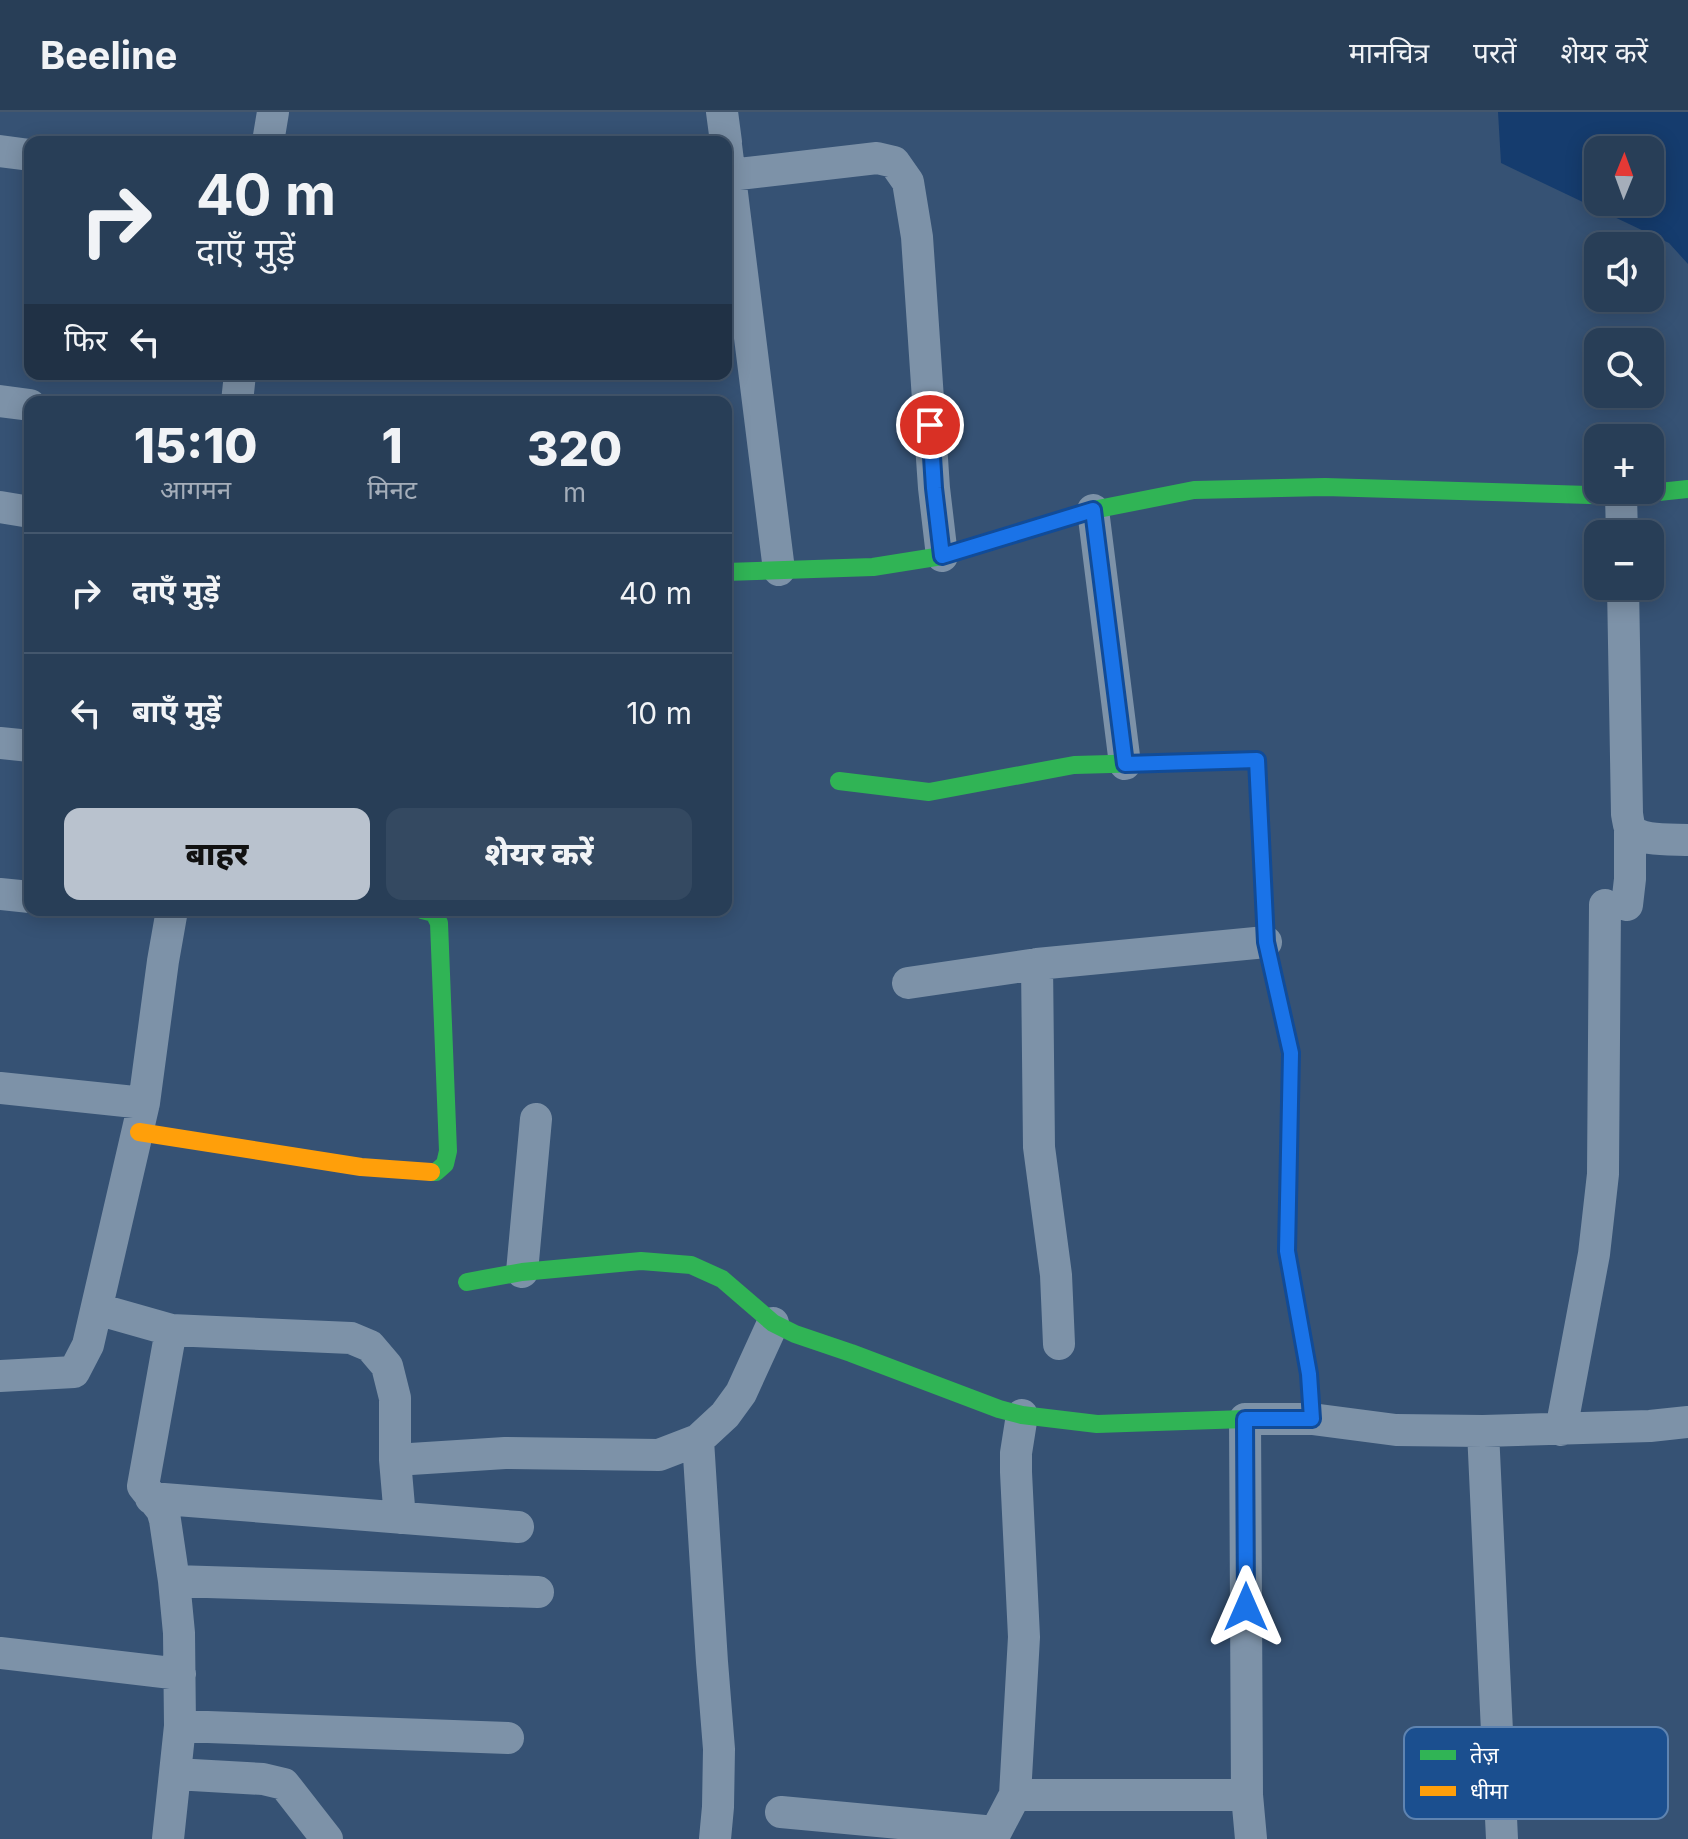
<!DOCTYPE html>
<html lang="hi">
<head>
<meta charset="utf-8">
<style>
	:root { --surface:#283e57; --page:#344961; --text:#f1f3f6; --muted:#a5aeba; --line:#44576d; --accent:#b9c2ce }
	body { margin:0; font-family:Inter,"Noto Sans Devanagari",sans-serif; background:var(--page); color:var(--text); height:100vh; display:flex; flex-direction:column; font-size:30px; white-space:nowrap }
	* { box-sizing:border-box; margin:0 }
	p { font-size:26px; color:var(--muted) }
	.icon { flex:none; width:44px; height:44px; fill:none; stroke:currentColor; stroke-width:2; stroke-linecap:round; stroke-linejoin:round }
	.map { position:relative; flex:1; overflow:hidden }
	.drawer { position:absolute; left:24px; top:284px; width:708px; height:520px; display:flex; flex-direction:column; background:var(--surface); border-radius:16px; box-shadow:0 4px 20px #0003,0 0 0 2px var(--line) }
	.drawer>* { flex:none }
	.guide { position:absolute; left:24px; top:24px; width:708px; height:244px; border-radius:16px; box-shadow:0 4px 20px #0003,0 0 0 2px var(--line); background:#283e57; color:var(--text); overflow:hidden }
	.needle { width:52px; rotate:1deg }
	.controls { position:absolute; left:1584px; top:24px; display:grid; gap:16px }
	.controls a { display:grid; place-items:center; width:80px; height:80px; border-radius:16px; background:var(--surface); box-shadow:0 4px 20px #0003,0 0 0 2px var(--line); font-size:40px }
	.pin { position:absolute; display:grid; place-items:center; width:68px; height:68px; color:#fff; margin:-34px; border:4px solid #fff; border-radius:50%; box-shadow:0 2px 8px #0007 }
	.me { position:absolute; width:88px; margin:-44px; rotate:0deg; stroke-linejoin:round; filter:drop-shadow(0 0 6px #0008) }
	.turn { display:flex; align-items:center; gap:28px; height:168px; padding:0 40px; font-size:36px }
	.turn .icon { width:104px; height:104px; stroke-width:2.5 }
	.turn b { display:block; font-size:56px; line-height:68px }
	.then { display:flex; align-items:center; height:76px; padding:0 40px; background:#0003; gap:16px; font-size:30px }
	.eta { display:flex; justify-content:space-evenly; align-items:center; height:136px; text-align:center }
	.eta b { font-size:48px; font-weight:800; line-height:56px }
	.primary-button { display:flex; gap:16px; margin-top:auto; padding:16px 40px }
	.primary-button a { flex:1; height:92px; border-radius:16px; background:var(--accent); color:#111; font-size:32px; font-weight:800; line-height:92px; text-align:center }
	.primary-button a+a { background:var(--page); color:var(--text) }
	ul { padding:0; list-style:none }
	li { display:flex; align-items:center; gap:24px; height:120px; padding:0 40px; border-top:2px solid var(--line) }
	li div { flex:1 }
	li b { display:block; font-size:30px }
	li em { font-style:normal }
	header { display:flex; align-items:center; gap:48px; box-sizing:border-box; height:112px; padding:0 40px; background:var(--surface); border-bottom:2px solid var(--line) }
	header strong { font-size:38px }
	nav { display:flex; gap:44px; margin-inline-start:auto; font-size:28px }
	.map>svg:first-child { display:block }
	.water { fill:#153c6e; fill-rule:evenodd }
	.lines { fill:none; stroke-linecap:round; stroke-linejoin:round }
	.street { stroke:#7d92a8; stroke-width:32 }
	.fast { stroke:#30b455; stroke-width:18 }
	.slow { stroke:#ff9f0a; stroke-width:18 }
	.route-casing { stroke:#114b97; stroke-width:20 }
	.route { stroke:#1a73e8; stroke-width:14 }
	.key { fill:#1b4f8f; stroke:#5f84b1; stroke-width:2 }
	.key-label { font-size:22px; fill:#fff }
</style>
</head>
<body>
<header>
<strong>Beeline</strong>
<nav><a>मानचित्र</a><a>परतें</a><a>शेयर करें</a></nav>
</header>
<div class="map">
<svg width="1688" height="1727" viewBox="0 0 1688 1727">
	<rect width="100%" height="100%" fill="#365274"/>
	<path class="water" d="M1498,0H1688V152L1669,131L1501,51ZM1598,38H1650V90H1598Z"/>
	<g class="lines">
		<path class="street" d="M722,0L726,30
			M268,30L273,0
			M726,33L779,458
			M0,39L30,43
			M730,63L877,46L894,50L908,70L917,125L934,376L942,444
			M0,289L30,293
			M237,290L240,262
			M1621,384L1622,422
			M0,395L30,400
			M1093,398L1125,652
			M1623,474L1627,702C1628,707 1628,711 1630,716C1637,730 1674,727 1688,728
			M0,631L30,634
			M0,782L30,785
			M1627,793L1630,767V716
			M1037,852L1039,1035L1056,1163L1059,1232
			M908,871L1037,852L1266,830
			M0,976L144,991
			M522,1160L536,1007
			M97,1197L171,1218L351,1226L370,1234L387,1254L395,1286V1348L400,1406
			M0,1264L74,1260L88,1233L144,991L163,849L172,798
			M1561,1318L1594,1142L1603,1062L1605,793
			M1483,1319L1502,1727
			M698,1328L712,1550L719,1637L718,1695L715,1727
			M395,1348L505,1341L659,1343L698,1328L725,1303L741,1281L773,1211
			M151,1386L518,1415
			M174,1469L538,1480
			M0,1541L180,1562
			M180,1614L508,1626
			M175,1662L263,1667L284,1672L327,1727
			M1015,1683L1024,1525L1016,1360V1341L1022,1303
			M1247,1683L1245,1307H1312L1396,1318L1483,1319L1650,1314L1688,1310
			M781,1700L995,1720
			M168,1727L180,1614L179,1521L174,1469L165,1408L162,1398L143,1374L171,1218
			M992,1727L1015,1683H1247L1251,1727"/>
		<path class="fast" d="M726,460L873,455L942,444L1093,398L1194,378L1325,375L1621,384L1688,377
			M839,669L929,680L1074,653L1257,648L1266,830L1291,941L1289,1050
			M422,798L434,801L439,811L448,1039L445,1052L436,1060H431
			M467,1170L522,1160L641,1149L691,1153L722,1167L773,1211L795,1222L851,1241L999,1297L1022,1303L1097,1312L1245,1307"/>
		<path class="slow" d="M139,1020L361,1055L431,1060
			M1289,1050L1287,1139L1309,1262L1312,1307"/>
	</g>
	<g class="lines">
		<defs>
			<path id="route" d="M930,313L934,376L942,444L1093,398L1125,652L1257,648L1266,830L1291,941L1287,1139L1309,1262L1312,1307H1245L1246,1495"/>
		</defs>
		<use href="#route" class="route-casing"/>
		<use href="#route" class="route"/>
	</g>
	<rect x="1404" y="1615" width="264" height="92" rx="12" class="key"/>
	<rect x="1420" y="1638" width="36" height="10" fill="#30b455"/>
	<rect x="1420" y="1674" width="36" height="10" fill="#ff9f0a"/>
	<g class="key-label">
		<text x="1470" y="1651">तेज़</text>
		<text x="1470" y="1687">धीमा</text>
	</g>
</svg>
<div class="controls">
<a><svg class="needle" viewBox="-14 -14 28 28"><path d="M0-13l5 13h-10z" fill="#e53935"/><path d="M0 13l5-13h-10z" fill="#a5aeba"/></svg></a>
<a><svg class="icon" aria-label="sound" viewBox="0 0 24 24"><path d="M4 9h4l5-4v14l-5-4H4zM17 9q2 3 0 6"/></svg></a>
<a><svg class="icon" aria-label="search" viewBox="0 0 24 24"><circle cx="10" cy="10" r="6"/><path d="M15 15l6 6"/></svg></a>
<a>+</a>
<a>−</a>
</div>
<div class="pin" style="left:930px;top:313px;background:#d93025"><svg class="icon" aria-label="arrive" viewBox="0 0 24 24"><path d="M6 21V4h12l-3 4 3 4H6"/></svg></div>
<svg class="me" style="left:1246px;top:1495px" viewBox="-20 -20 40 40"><path d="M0-17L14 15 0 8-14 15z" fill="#1a73e8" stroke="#fff" stroke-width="4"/></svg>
<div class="guide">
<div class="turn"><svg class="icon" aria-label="right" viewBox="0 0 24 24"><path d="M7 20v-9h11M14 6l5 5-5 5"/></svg><div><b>40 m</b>दाएँ मुड़ें</div></div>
<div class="then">फिर<svg class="icon" aria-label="left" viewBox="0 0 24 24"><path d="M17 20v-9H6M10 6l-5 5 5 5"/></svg></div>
</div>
<section class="drawer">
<div class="eta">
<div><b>15:10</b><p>आगमन</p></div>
<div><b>1</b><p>मिनट</p></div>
<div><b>320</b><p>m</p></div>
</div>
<ul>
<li><svg class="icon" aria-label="right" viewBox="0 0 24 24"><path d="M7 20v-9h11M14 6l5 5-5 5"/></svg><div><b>दाएँ मुड़ें</b></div><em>40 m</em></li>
<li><svg class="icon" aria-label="left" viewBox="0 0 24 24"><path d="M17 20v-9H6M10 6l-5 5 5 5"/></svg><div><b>बाएँ मुड़ें</b></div><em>10 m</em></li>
</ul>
<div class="primary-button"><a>बाहर</a><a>शेयर करें</a></div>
</section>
</div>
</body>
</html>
